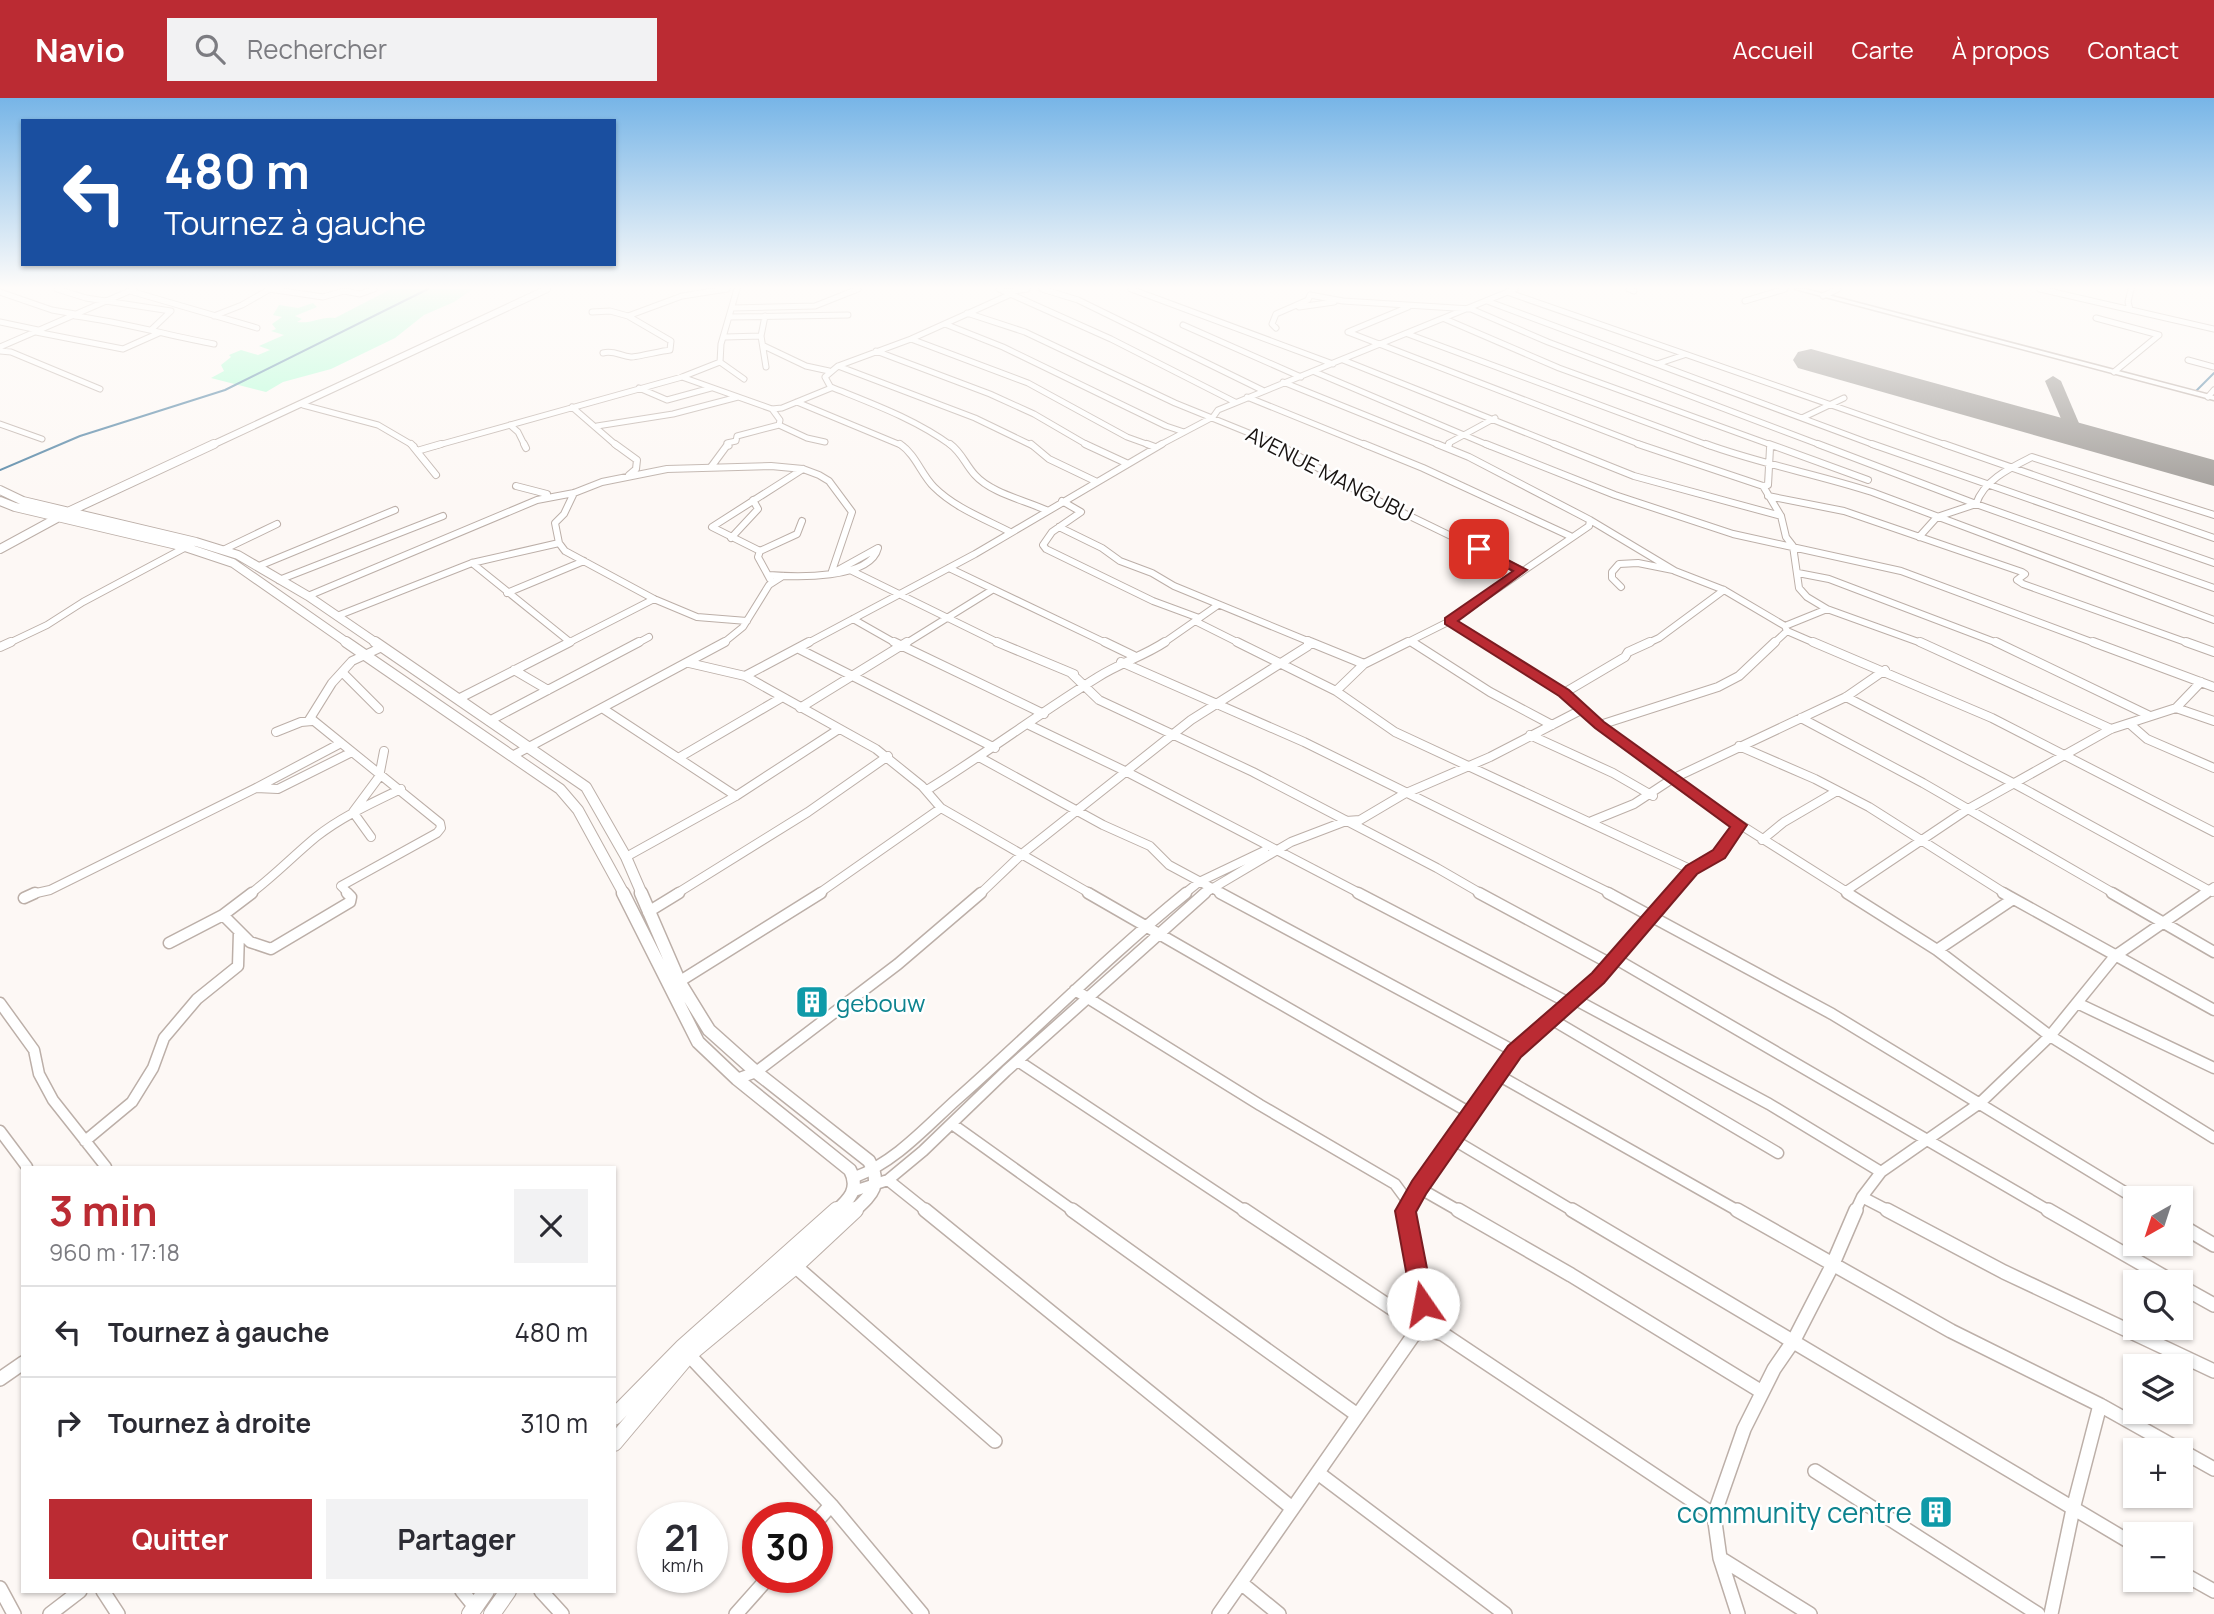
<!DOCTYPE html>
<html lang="fr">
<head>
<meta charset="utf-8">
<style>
	:root { --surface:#fff; --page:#f2f2f3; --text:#2b2b33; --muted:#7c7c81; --line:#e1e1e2; --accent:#bb2b33 }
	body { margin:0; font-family:Manrope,sans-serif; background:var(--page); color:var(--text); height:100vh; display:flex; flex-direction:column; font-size:26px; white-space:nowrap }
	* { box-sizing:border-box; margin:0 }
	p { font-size:23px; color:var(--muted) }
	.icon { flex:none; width:38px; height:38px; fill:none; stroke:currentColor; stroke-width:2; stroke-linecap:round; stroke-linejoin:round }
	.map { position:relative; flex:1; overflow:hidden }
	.details { position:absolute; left:21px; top:1068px; width:595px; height:427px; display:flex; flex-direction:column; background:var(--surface); border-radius:0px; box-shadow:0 2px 5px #0004 }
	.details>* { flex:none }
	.guide { position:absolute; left:21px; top:21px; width:595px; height:147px; border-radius:0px; box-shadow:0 2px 5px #0004; background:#1a4fa0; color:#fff; overflow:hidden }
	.needle { width:46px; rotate:219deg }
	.fabs { position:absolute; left:2123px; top:1088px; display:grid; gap:14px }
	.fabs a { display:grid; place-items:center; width:70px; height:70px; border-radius:0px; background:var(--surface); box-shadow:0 2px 5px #0004; font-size:35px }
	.speed { position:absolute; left:637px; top:1404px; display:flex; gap:14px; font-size:35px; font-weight:700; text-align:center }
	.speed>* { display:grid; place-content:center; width:91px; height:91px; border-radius:50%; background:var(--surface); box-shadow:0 2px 5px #0004; line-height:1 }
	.speed small { font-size:18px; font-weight:400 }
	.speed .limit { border:10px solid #d22; background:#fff; color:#111 }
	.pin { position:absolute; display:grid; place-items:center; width:60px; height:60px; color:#fff; margin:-30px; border-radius:14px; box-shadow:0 4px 10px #0006 }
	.me { position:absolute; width:77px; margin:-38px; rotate:348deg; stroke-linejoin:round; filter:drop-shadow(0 0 5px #0008) }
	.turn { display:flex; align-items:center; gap:24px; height:147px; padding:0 28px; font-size:32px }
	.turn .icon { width:91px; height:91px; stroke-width:2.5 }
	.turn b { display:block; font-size:49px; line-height:60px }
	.round { display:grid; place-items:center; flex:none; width:74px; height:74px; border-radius:0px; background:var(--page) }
	.head { display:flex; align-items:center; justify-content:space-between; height:119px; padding:0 28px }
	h1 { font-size:42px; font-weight:700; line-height:52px; color:var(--accent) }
	.button { display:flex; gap:14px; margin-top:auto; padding:14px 28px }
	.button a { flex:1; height:80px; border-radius:0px; background:var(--accent); color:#fff; font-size:28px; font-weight:700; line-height:80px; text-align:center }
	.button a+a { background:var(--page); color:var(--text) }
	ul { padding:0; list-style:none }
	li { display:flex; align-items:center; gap:21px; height:91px; padding:0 28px; border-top:2px solid var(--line) }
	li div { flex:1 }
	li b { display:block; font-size:26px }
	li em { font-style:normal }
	header { display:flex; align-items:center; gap:42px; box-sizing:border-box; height:98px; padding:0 35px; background:var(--accent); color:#fff }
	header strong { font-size:33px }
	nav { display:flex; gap:38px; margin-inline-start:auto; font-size:24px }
	.search { width:490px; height:63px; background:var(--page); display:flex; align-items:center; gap:18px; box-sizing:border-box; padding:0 24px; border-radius:0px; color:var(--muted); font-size:26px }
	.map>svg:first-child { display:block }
	.green { fill:#b2fed6 }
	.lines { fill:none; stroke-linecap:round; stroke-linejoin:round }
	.stream { stroke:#5586a6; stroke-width:2 }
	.taxiway { fill:#a09c98; fill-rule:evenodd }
	.runway { fill:#a09c98; fill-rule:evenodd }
	.minor-far4-casing { stroke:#bcafa8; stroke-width:7 }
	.minor-far3-casing { stroke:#bcafa8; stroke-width:8 }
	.minor-far2-casing { stroke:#bcafa8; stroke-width:10 }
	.minor-far1-casing { stroke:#bcafa8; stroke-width:13 }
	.minor-casing { stroke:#bcafa8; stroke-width:16 }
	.tertiary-far4-casing { stroke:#bcafa8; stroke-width:8 }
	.tertiary-far3-casing { stroke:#bcafa8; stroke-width:10 }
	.tertiary-far2-casing { stroke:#bcafa8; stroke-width:12 }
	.tertiary-far1-casing { stroke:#bcafa8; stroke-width:15 }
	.tertiary-casing { stroke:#bcafa8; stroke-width:18 }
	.secondary-casing { stroke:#bcafa8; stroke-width:3 }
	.minor-far4 { stroke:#fff; stroke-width:5 }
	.minor-far3 { stroke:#fff; stroke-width:6 }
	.minor-far2 { stroke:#fff; stroke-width:8 }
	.minor-far1 { stroke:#fff; stroke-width:10 }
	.minor { stroke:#fff; stroke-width:13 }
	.tertiary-far4 { stroke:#fff; stroke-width:6 }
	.tertiary-far3 { stroke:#fff; stroke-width:8 }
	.tertiary-far2 { stroke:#fff; stroke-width:10 }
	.tertiary-far1 { stroke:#fff; stroke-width:12 }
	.tertiary { stroke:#fff; stroke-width:16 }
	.secondary { fill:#fff; fill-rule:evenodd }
	.route { fill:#bb2b33; stroke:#7a1c21; stroke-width:2 }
	.labels { text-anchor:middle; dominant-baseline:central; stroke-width:5; stroke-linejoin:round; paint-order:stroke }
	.far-street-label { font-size:21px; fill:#181311; stroke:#fff }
	.culture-label { font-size:24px; fill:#0d838f; stroke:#fff; text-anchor:start }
	.near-culture-label { font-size:28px; fill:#0d838f; stroke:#fff; text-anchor:end }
</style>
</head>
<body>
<header>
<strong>Navio</strong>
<div class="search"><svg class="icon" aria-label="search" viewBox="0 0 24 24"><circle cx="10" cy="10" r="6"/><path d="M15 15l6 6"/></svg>Rechercher</div>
<nav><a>Accueil</a><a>Carte</a><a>À propos</a><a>Contact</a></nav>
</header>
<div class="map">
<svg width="2214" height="1516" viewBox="0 0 2214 1516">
	<rect width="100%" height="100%" fill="#fdf8f5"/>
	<path class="green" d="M391,191H473L454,204L424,217L395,240L331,271L283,284L266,294L211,280L224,273L221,267L231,259L229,257L241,252L258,257L270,252L259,248L284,237L271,233L276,231L272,226L282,219L273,217L279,207L298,210L313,205L317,209L295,218L302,221L297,224C312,226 321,218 335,220Z"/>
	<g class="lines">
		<path class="stream" d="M2195,294L2214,275
			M0,372L80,338L225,292L428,191"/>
		<path class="taxiway" d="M2053,278L2061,283L2084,337L2082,341L2076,342L2068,337L2045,283Z"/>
		<path class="runway" d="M1811,251L2214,362V388L1798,270L1793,262L1798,254Z"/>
		<defs>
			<path id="minor-far4" d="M57,191L86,200L171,213L151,232
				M269,191L323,199L344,193L360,196L374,191
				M999,191L1111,241L1235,304
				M1042,191L1078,202L1262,292
				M1131,191L1333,266
				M1629,191L1634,193
				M2040,191L2214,231
				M130,193L257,230
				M0,194L52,212L75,216
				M1007,194L1027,191
				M1507,194L1949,348
				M1310,197L1343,203L1471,211L1548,244L1823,348
				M1823,198L1838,191
				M1487,203L1877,348
				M1745,203L1785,191
				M1299,209L1334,204
				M732,210L815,208L858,191
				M2130,211L2128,204L2131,191
				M592,214L610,213L628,218L682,198L727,191
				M967,215L1025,234L1175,305L1281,348
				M75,218C122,224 167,237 214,246
				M214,218L242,207L270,191
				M765,218L761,238L766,269
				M729,219L848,217
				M2096,220L2159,237L2114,274
				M1445,221L1559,270L1774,348
				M0,224L38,232
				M945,226L1003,249L1166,328L1184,334
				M1183,227L1301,279
				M1276,230L1272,226L1276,216L1308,202L1310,197
				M36,234L123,251L159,235
				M1348,234L1644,348
				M1348,234L1408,209
				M1408,236L1710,348
				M725,239L761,238
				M911,241L1028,285L1127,339L1152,348
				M764,248L806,268L829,273
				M0,249L134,191
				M0,253L11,254L100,291
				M876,253L990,296L1034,316L1089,348
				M603,255C614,252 620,258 631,259C637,259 661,253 670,252L671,243L628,218
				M1343,262L1559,348
				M2188,262L2214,269
				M720,264L744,281
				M1657,266L1684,257
				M838,268L975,320L1033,348
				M1315,274L1490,348
				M682,279L772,311L782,310L831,290L825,279L838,268L911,241L1009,197
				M1283,284L1442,348
				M831,289C873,306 915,321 952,348
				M639,290L667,302L711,290
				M1247,299L1368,348
				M2208,299L2214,292
				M797,304L903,348
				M303,307L378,327L414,348
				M572,309L617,348
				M772,311L780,322L779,327L807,340L825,344
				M1802,320L1844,300
				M0,326L42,341
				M510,327L518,334L525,348
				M597,328L673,316L738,299
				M435,348L682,279L720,264L721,246L737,191
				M729,348L727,345L736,343L737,338L779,327
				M1158,348L1213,319L1218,312L1515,191
				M1448,348L1449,345L1495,320"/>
			<path id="minor-far3" d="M411,346L436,377
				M524,346L526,350
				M615,346L637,362L636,371L629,377
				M900,346C916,357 921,376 934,389C955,410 985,421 1010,434
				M950,346C962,355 965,366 975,377C991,395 1024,402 1046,412
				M1031,346L1049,361L1095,383
				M1085,346L1126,365
				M1147,346L1155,349
				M1278,346L1352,390L1521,472
				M1364,346L1423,370L1570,438
				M1437,346L1469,359L1590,422L1675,473L1724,492L1785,528
				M1486,346L1615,397L1733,436L1901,473L2097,546
				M1554,346L1634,378L1781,418
				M1638,346L1763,388
				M1706,346C1760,366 1817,376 1872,394L2214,522
				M1769,346L1868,382
				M1818,346L1976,406L2214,490
				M1872,346L2214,465
				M1944,346L2214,440
				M1773,348L1770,350L1768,387L1763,388L1781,418L1786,439L1793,448L1799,490L1807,499L1827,511L1785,528L1787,533L1773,546
				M1448,350L1449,346
				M417,353L441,346
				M711,369L728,346
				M516,388L547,396
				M574,395L564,416L555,425L559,445L565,453L654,501L697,519L747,523
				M1768,398L1844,413L2022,474L2025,476L2017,482L2023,486L2191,546
				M1062,403L1081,414L1052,434L1043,447L1046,451L1153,503L1199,520
				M802,423L797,436L760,453L712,429L803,371
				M1059,429L1102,450L1120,463L1152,475L1174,488L1315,546
				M1919,439L1937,419L1976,406C1984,382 2010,370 2032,359L2214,417
				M731,440L758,411L753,402
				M225,451L277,426
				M760,453L758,459L770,481
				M472,465L570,544
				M259,468L395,412
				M949,470L1108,546
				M850,472L1001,546
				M1798,475L1829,481L2000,546
				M769,477C795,479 870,482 878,450L831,476
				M279,482L443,418
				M1621,489L1612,480V474L1619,466L1638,465L1673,472
				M507,495L584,463
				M308,498L537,402L574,395L602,384L667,371L771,368L803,371L819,377L829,383L852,414L831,476
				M1827,511L1924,546
				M337,518L472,465L559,445
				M853,521L897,546
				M1195,523L1241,546
				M1450,523L1486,546
				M1787,533L1817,546
				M1308,542V546
				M1410,543L1414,546
				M7,546L47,527L83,504L188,448
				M566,546L654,501
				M636,546L649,539
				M722,546L743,529L769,487L783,478
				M806,546L975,456L1162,346
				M905,546L992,492
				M1162,546L1218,507
				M1404,546L1450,523L1589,428L1590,422
				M1646,546L1659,540L1724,492"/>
			<path id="minor-far2" d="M894,544L1044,616
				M997,544L1074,576
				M1105,544L1134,558
				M1237,544L1336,593
				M1310,544L1364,566
				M1408,544L1364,566L1336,593L1395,634L1692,772
				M1412,544L1490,594L1552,627
				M1483,544L1564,595L1600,627L1698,700L1850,796
				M1813,544L1992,620L2214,734
				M1920,544L2111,631
				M1996,544L2150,618
				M2093,544L2214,589
				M2186,544L2214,554
				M0,549L11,544
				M799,551L995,650
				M1121,564L1304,644L1612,796
				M689,565L745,578L809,544
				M514,572L548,592
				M342,574L379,611
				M1071,575L1099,602L1253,674L1437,770L1482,796
				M745,578L876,651L922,688L941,710L1091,796
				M1564,595L1625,559L1628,554L1650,544
				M1846,599L2015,686L2212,794
				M458,601L570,544
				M602,610L736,698
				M800,610L907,544
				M2176,610L2214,623
				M1801,620L1923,685L2115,796
				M489,623L639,544
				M1029,627L1127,674L1361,796
				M1600,627L1718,589L1739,578L1775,544
				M2131,627L2147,641L2214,670
				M276,634L301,624L312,623
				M1530,637L1613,675L1653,698
				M1739,648L1815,681L1869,709L2006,796
				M514,657L725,544
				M680,659L781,600
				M979,659L1103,727L1150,748L1169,767L1223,796
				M256,690L341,645
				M927,692C985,656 1040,615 1098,579C1120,565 1144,558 1165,544
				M1592,723L1634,706L1672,681L1846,599L1885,572
				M371,739L353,714L379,679L384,653
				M1762,742L1784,724L1837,693
				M626,759L736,698L839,631
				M1846,793L1968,711L2111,631L2176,610L2201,584
				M32,796L50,792L256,690L278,691L352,654
				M250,796C273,779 293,758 316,739C341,719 372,705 401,691
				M349,796L341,788L437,735L441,730L440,725L314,623L309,622L332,585L352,563L382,549
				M676,796L808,714L888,658
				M818,796L941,710
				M980,796L1022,756L1191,622L1308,548V544
				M1184,796L1199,784L1264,753
				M1203,796L1291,744L1346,723L1360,722L1404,696L1490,659L1581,612
				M1671,796L1692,772L1719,756L1739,728
				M2203,796L2214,789"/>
			<path id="minor-far1" d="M1088,795L1472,1016
				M1220,795L1514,953
				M1358,795L1569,905
				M1479,795L1611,866
				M1608,795L1832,916L2136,1101
				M1847,795L1937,852L2050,938L2214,1040
				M2003,795L2214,912
				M2112,795L2214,854
				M24,800L35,795
				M648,814L679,795
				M223,817L250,844L271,851L350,804L351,799L347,795
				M169,845L223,817L252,795
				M1937,852L2013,801
				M1616,861L2051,1114
				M677,885L821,795
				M1075,892L1260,1007L1395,1086L1409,1105
				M1576,902L1769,1006L1881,1074
				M0,905L34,952L39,976L53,1002L106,1069
				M2077,905L2214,970
				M1551,921L1778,1055
				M1018,963L1246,1114
				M1498,977L1740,1114
				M737,981L756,974L898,866L981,795
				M952,1026L1075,1114
				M0,1033L27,1069
				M1454,1042L1575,1114
				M85,1043L132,1004L153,970L164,940L197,901L238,868L239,834
				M855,1079C895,1064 925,1030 956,1002C1033,934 1106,860 1186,795
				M888,1082L928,1114
				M1419,1090L1461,1114
				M854,1093L888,1082L923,1053L1006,973L1205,795
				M1862,1099L1891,1114
				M1405,1114L1419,1090L1514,953L1598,880L1672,795
				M1855,1114L1862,1099L1881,1074L1980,1005L2050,938L2115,858L2206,795"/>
			<path id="minor" d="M925,1112L1292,1410
				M1072,1112L1356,1316
				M1244,1112L1423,1231L1443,1236L1714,1417
				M1405,1112L1423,1206V1231
				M1458,1112L1571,1177L1762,1294
				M1572,1112L2135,1447
				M1737,1112L1951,1233L2100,1307L2214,1371
				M1887,1112L2004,1174L2214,1273
				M2048,1112L2175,1185
				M2180,1127L2214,1147
				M795,1168L995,1343
				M2180,1188L2214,1207
				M687,1255L831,1407L922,1516
				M0,1281L23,1265
				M1815,1373L2038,1516
				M1318,1375L1505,1516
				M817,1423L831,1407
				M1720,1460L1810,1516
				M2180,1474L2214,1493
				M1241,1485L1279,1516
				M0,1490L14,1516
				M103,1493L118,1516
				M462,1493L475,1509
				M541,1493L562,1516
				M50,1516L80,1493
				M736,1516L769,1479
				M1219,1516L1413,1238L1423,1231
				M1738,1516L1720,1460L1714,1417L1744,1331L1774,1271L1794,1242L1832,1168L1856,1112
				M2051,1516L2073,1411L2100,1307"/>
			<path id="tertiary-far4" d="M210,348L547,191"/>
			<path id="tertiary-far3" d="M0,392L23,403L196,444L238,457L308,498L378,546
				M0,403L15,409L185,449L233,465L349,546
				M0,451L70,413L214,346"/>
			<path id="tertiary-far2" d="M346,544L560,691L578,712L624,796
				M375,544L586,689L626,759L642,796"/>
			<path id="tertiary-far1" d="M623,795L698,944L737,981L850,1072C860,1091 849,1102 835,1114
				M641,795L680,885L709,932L756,974L869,1063C883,1088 871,1097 853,1114"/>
			<path id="tertiary" d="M614,1319L682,1250L837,1112
				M614,1345L689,1256L795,1168L855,1112
				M470,1516L486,1493
				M492,1516L508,1493"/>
			<path id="secondary" d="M1795,191H1805L2214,298V302Z"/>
		</defs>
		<use href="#minor-far4" class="minor-far4-casing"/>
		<use href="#minor-far3" class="minor-far3-casing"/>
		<use href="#minor-far2" class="minor-far2-casing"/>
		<use href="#minor-far1" class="minor-far1-casing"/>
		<use href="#minor" class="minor-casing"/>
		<use href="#tertiary-far4" class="tertiary-far4-casing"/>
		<use href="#tertiary-far3" class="tertiary-far3-casing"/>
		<use href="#tertiary-far2" class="tertiary-far2-casing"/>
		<use href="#tertiary-far1" class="tertiary-far1-casing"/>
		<use href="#tertiary" class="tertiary-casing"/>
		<use href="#secondary" class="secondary-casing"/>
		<use href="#minor-far4" class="minor-far4"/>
		<use href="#minor-far3" class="minor-far3"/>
		<use href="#minor-far2" class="minor-far2"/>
		<use href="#minor-far1" class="minor-far1"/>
		<use href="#minor" class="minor"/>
		<use href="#tertiary-far4" class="tertiary-far4"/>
		<use href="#tertiary-far3" class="tertiary-far3"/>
		<use href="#tertiary-far2" class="tertiary-far2"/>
		<use href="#tertiary-far1" class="tertiary-far1"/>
		<use href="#tertiary" class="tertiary"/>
		<use href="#secondary" class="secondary"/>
	</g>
	<linearGradient id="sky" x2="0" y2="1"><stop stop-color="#77b5e7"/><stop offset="0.47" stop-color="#fefcfa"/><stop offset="1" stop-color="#fefcfa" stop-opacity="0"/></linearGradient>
	<rect width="2214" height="403" fill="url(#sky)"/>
	<path class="route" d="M1475,449H1483L1527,472L1458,523L1569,592L1604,624L1747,727L1725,760L1697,776L1604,885L1521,959L1426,1096L1416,1114L1434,1206L1431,1214L1423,1217L1415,1214L1412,1206L1395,1113L1412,1083L1508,948L1592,875L1686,768L1713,752L1730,729L1595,630L1559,598L1445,526V520L1513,473L1475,454Z"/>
	<defs>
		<symbol id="building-square" viewBox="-11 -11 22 22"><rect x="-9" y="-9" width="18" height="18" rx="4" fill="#0f9aa8" stroke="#fff"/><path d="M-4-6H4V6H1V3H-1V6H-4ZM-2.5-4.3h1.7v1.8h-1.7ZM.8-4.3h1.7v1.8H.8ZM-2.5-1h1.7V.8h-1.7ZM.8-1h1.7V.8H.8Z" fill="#fff"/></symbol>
	</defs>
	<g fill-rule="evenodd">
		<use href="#building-square" x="793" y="885" width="38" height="38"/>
		<use href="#building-square" x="1917" y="1395" width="38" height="38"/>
	</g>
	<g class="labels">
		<g class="far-street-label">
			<text transform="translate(1330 376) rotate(27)">AVENUE MANGUBU</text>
		</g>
		<g class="culture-label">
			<text x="836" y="904">gebouw</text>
		</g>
		<g class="near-culture-label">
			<text x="1912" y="1414">community centre</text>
		</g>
	</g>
</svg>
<div class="fabs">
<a><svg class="needle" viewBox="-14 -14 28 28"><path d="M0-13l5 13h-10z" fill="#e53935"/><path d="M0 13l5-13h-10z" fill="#7c7c81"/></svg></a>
<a><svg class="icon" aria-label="search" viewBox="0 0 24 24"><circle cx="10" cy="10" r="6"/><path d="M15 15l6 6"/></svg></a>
<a><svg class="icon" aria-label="layers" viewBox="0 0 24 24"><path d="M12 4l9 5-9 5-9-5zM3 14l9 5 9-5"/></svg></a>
<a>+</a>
<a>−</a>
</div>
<div class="speed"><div>21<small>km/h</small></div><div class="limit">30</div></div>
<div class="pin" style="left:1479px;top:451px;background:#d93025"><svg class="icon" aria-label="arrive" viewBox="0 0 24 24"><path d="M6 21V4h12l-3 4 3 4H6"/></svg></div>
<svg class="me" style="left:1423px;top:1206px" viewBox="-20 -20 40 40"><circle r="19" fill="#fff"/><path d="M0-13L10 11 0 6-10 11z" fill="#bb2b33"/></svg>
<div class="guide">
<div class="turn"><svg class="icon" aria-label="left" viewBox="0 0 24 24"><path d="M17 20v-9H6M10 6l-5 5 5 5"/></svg><div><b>480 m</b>Tournez à gauche</div></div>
</div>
<section class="details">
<div class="head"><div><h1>3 min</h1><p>960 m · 17:18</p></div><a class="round"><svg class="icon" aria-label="close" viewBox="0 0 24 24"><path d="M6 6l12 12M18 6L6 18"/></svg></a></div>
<ul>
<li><svg class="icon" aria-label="left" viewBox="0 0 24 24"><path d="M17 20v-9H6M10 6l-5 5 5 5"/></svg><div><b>Tournez à gauche</b></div><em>480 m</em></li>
<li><svg class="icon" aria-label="right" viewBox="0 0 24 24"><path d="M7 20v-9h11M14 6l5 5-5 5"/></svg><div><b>Tournez à droite</b></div><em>310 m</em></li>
</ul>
<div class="button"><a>Quitter</a><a>Partager</a></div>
</section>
</div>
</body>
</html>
